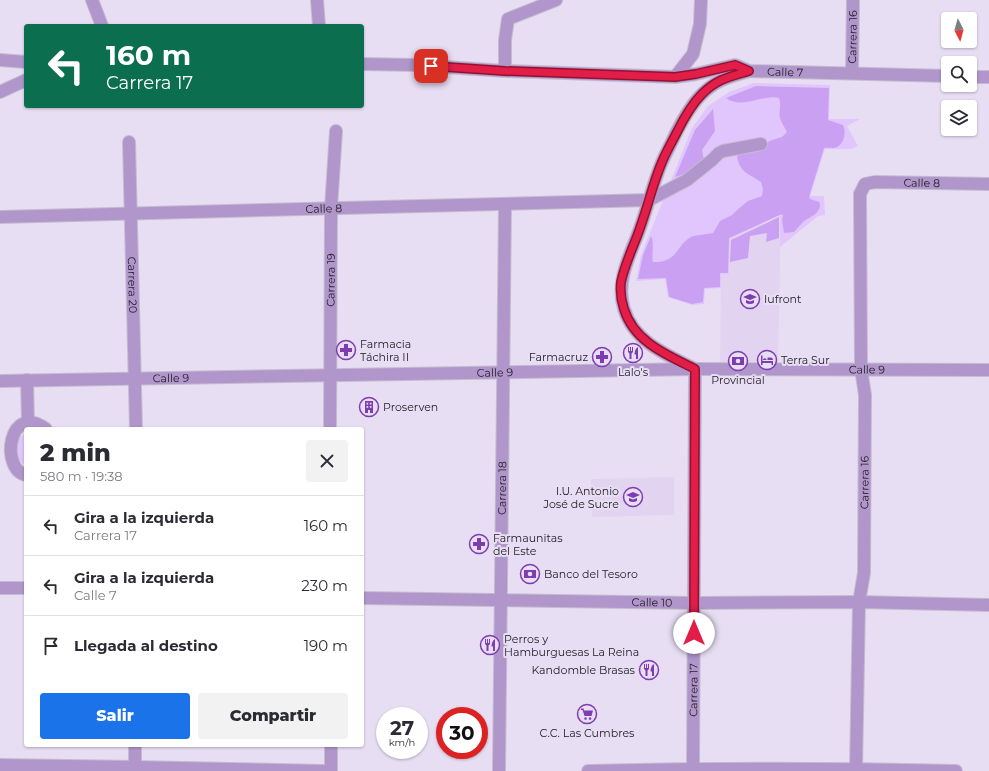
<!DOCTYPE html>
<html lang="es">
<head>
<meta charset="utf-8">
<style>
	:root { --surface:#fff; --page:#f2f2f3; --text:#2b2b33; --muted:#7c7c81; --line:#e1e1e2; --accent:#1a73e8 }
	body { margin:0; font-family:Montserrat,sans-serif; background:var(--page); color:var(--text); height:100vh; display:flex; flex-direction:column; font-size:15px; white-space:nowrap }
	* { box-sizing:border-box; margin:0 }
	p { font-size:13px; color:var(--muted) }
	.icon { flex:none; width:22px; height:22px; fill:none; stroke:currentColor; stroke-width:2; stroke-linecap:round; stroke-linejoin:round }
	.map { position:relative; flex:1; overflow:hidden }
	.details { position:absolute; left:24px; top:427px; width:340px; height:320px; display:flex; flex-direction:column; background:var(--surface); border-radius:4px; box-shadow:0 1px 3px #0004 }
	.details>* { flex:none }
	.top-card { position:absolute; left:24px; top:24px; width:340px; height:84px; border-radius:4px; box-shadow:0 1px 3px #0004; background:#0b6e4f; color:#fff; overflow:hidden }
	.needle { width:26px; rotate:174deg }
	.fabs { position:absolute; left:941px; top:12px; display:grid; gap:8px }
	.fabs a { display:grid; place-items:center; width:36px; height:36px; border-radius:4px; background:var(--surface); box-shadow:0 1px 3px #0004; font-size:20px }
	.speed { position:absolute; left:376px; top:707px; display:flex; gap:8px; font-size:20px; font-weight:700; text-align:center }
	.speed>* { display:grid; place-content:center; width:52px; height:52px; border-radius:50%; background:var(--surface); box-shadow:0 1px 3px #0004; line-height:1 }
	.speed small { font-size:10px; font-weight:400 }
	.speed .limit { border:6px solid #d22; background:#fff; color:#111 }
	.pin { position:absolute; display:grid; place-items:center; width:34px; height:34px; color:#fff; margin:-17px; border-radius:8px; box-shadow:0 2px 6px #0006 }
	.me { position:absolute; width:44px; margin:-22px; rotate:0deg; stroke-linejoin:round; filter:drop-shadow(0 0 3px #0008) }
	.turn { display:flex; align-items:center; gap:14px; height:84px; padding:0 16px; font-size:18px }
	.turn .icon { width:52px; height:52px; stroke-width:2.5 }
	.turn b { display:block; font-size:28px; line-height:34px }
	.round { display:grid; place-items:center; flex:none; width:42px; height:42px; border-radius:4px; background:var(--page) }
	.summary { display:flex; align-items:center; justify-content:space-between; height:68px; padding:0 16px }
	h1 { font-size:24px; font-weight:800; line-height:30px }
	.action { display:flex; gap:8px; margin-top:auto; padding:8px 16px }
	.action a { flex:1; height:46px; border-radius:4px; background:var(--accent); color:#fff; font-size:16px; font-weight:800; line-height:46px; text-align:center }
	.action a+a { background:var(--page); color:var(--text) }
	ul { padding:0; list-style:none }
	li { display:flex; align-items:center; gap:12px; height:60px; padding:0 16px; border-top:1px solid var(--line) }
	li div { flex:1 }
	li b { display:block; font-size:15px }
	li em { font-style:normal }
	.map>svg:first-child { display:block }
	.built { fill:#e2d4f1 }
	.green { fill:#e0c6fc }
	.forest { fill:#caa1f2 }
	.lines { fill:none; stroke-linecap:round; stroke-linejoin:round }
	.minor-casing { stroke:#c5bccf; stroke-width:14 }
	.minor { stroke:#b096cb; stroke-width:12 }
	.route-casing { stroke:#92132f; stroke-width:10 }
	.route { stroke:#e11d48; stroke-width:7 }
	.labels { text-anchor:middle; dominant-baseline:central; stroke-width:4; stroke-linejoin:round; paint-order:stroke }
	.street-label { font-size:11px; fill:#242028; stroke:#e8def4 }
	.poi-label { font-size:11px; fill:#242028; stroke:#e8def4; text-anchor:start }
</style>
</head>
<body>
<div class="map">
<svg width="989" height="771" viewBox="0 0 989 771">
	<rect width="100%" height="100%" fill="#e8def4"/>
	<path class="built" d="M781,215L778,362L720,363L721,274H729L730,239Z
		M674,477V515L592,517L591,479Z"/>
	<path class="green" d="M754,83L830,85L829,119H860L847,126L858,146L851,149H825L810,196H824L825,215L818,216L780,247V215L730,239L729,274H721V288L705,289L704,304L692,305L668,297L665,279L636,281L641,255L692,128L708,106L729,92Z
		M26,434V464H23L15,456C15,444 14,439 26,434Z"/>
	<path class="forest" d="M756,86L829,88L828,120L843,125C846,131 845,143 837,147C833,149 828,147 824,148L809,197L810,199L819,202L820,204C820,215 810,216 803,222C800,225 797,229 794,232L784,233L782,220L783,216L782,214L729,238L728,273H720V287L704,288L703,302L692,304L669,297L666,278L638,279L643,255L651,236C655,244 651,253 653,262C678,263 676,245 691,237C698,234 706,235 713,233L720,221L732,215L737,210L748,201L762,196L763,189L761,182C748,173 740,173 737,156L743,151L765,148L769,141L782,137L787,132C785,128 781,122 780,118C778,110 782,107 779,98C761,94 743,110 726,98Z
		M713,109L715,131L702,150L704,160L691,172L675,177L695,130Z
		M779,217V238L766,242L767,233L750,236L748,258L730,262L731,240Z"/>
	<g class="lines">
		<defs>
			<g id="minor">
				<path d="M92,0L102,26"/>
				<path d="M317,0L319,26"/>
				<path d="M0,60L26,62"/>
				<path id="s1" d="M362,64L416,65L505,71L675,77L696,74L735,65L749,71L948,76"/>
				<path d="M505,71V40L508,19L556,0"/>
				<path id="s2" d="M852,73L853,0"/>
				<path d="M675,77L693,54L700,24L701,0"/>
				<path d="M970,77H989"/>
				<path d="M0,92L26,80"/>
				<path id="s3" d="M129,142L136,429"/>
				<path id="s4" d="M0,217L649,200L687,180L712,160L719,153L723,151L761,144"/>
				<path d="M27,380L28,423"/>
				<path id="s5" d="M0,381L695,369L989,370"/>
				<path id="s6" d="M330,429L331,208L336,131"/>
				<path d="M26,475C0,470 8,401 46,429"/>
				<path d="M0,588H26"/>
				<path id="s7" d="M362,598L694,603L859,602L989,605"/>
				<path d="M331,745V771"/>
				<path d="M0,765L135,767L324,771"/>
				<path d="M135,771V745"/>
				<path id="s8" d="M499,771L505,205"/>
				<path d="M588,771C710,768 833,768 956,771"/>
				<path id="s9" d="M693,771L695,369C667,355 634,342 624,309C615,280 631,254 640,228C648,206 653,183 662,162C666,153 671,144 675,135C682,121 689,108 699,97C715,80 728,77 749,71"/>
				<path id="s10" d="M856,771L859,602L864,573L865,395L861,369L860,194L865,184L875,182L989,184"/>
			</g>
		</defs>
		<use href="#minor" class="minor-casing"/>
		<use href="#minor" class="minor"/>
	</g>
	<g class="lines">
		<defs>
			<path id="route" d="M431,66L505,71L675,77L696,74L735,65L749,71C729,77 717,79 702,94C691,105 684,118 677,132C672,142 666,152 662,162C653,183 648,206 640,228C634,246 625,263 621,282C620,291 621,300 624,309C634,342 667,355 695,369L694,633"/>
		</defs>
		<use href="#route" class="route-casing"/>
		<use href="#route" class="route"/>
	</g>
	<defs>
		<symbol id="university-ring" viewBox="-11 -11 22 22"><circle r="9.5" fill="#e8def4" stroke="#7e3cb1" stroke-width="1.5"/><path d="M0-5L7-2L0 1L-7-2ZM-4 1L0 2.5L4 1V4Q0 6-4 4Z" fill="#7e3cb1"/></symbol>
		<symbol id="pharmacy-ring" viewBox="-11 -11 22 22"><circle r="9.5" fill="#e8def4" stroke="#7e3cb1" stroke-width="1.5"/><path d="M-2-6h4v4h4v4h-4v4h-4v-4h-4v-4h4Z" fill="#7e3cb1"/></symbol>
		<symbol id="restaurant-ring" viewBox="-11 -11 22 22"><circle r="9.5" fill="#e8def4" stroke="#7e3cb1" stroke-width="1.5"/><path d="M-5-6h1v4h1v-4h1v4h1v-4h1v5L-1.5 .5V6h-2V.5L-5-1ZM5-6V6H3V1.5H1.5Q1.5-4 5-6Z" fill="#7e3cb1"/></symbol>
		<symbol id="hotel-ring" viewBox="-11 -11 22 22"><circle r="9.5" fill="#e8def4" stroke="#7e3cb1" stroke-width="1.5"/><path d="M-6-4.5h1.5V1H6V5H4.5V3h-9V5H-6ZM-4 0a1.8 1.8 0 1 1 3.6 0ZM.5 0V-2.5h3Q6-2.5 6 0Z" fill="#7e3cb1"/></symbol>
		<symbol id="bank-ring" viewBox="-11 -11 22 22"><circle r="9.5" fill="#e8def4" stroke="#7e3cb1" stroke-width="1.5"/><path d="M-6-4H6V4H-6ZM0-2.3a2.3 2.3 0 1 0 0 4.6a2.3 2.3 0 1 0 0-4.6Z" fill="#7e3cb1"/></symbol>
		<symbol id="building-ring" viewBox="-11 -11 22 22"><circle r="9.5" fill="#e8def4" stroke="#7e3cb1" stroke-width="1.5"/><path d="M-4-6H4V6H1V3H-1V6H-4ZM-2.5-4.3h1.7v1.8h-1.7ZM.8-4.3h1.7v1.8H.8ZM-2.5-1h1.7V.8h-1.7ZM.8-1h1.7V.8H.8Z" fill="#7e3cb1"/></symbol>
		<symbol id="supermarket-ring" viewBox="-11 -11 22 22"><circle r="9.5" fill="#e8def4" stroke="#7e3cb1" stroke-width="1.5"/><path d="M-6-5.5h2.5l.6 2H6L4.5 2H-2.5L-4.4-4H-6ZM-1.5 3.2a1.3 1.3 0 1 0 .1 0ZM3 3.2a1.3 1.3 0 1 0 .1 0Z" fill="#7e3cb1"/></symbol>
	</defs>
	<g fill-rule="evenodd">
		<use href="#university-ring" x="739" y="288" width="22" height="22"/>
		<use href="#pharmacy-ring" x="335" y="339" width="22" height="22"/>
		<use href="#restaurant-ring" x="622" y="342" width="22" height="22"/>
		<use href="#pharmacy-ring" x="591" y="346" width="22" height="22"/>
		<use href="#hotel-ring" x="756" y="349" width="22" height="22"/>
		<use href="#bank-ring" x="727" y="350" width="22" height="22"/>
		<use href="#building-ring" x="358" y="396" width="22" height="22"/>
		<use href="#university-ring" x="622" y="486" width="22" height="22"/>
		<use href="#pharmacy-ring" x="468" y="533" width="22" height="22"/>
		<use href="#bank-ring" x="519" y="563" width="22" height="22"/>
		<use href="#restaurant-ring" x="479" y="634" width="22" height="22"/>
		<use href="#restaurant-ring" x="638" y="659" width="22" height="22"/>
		<use href="#supermarket-ring" x="576" y="703" width="22" height="22"/>
	</g>
	<g class="labels">
		<g class="street-label">
			<text stroke="none"><textPath href="#s2" startOffset="36">Carrera 16</textPath></text>
			<text stroke="none"><textPath href="#s1" startOffset="426">Calle 7</textPath></text>
			<text stroke="none"><textPath href="#s10" startOffset="646">Calle 8</textPath></text>
			<text stroke="none"><textPath href="#s4" startOffset="324">Calle 8</textPath></text>
			<text stroke="none"><textPath href="#s6" startOffset="149">Carrera 19</textPath></text>
			<text stroke="none"><textPath href="#s3" startOffset="143">Carrera 20</textPath></text>
			<text stroke="none"><textPath href="#s5" startOffset="867">Calle 9</textPath></text>
			<text stroke="none"><textPath href="#s5" startOffset="495">Calle 9</textPath></text>
			<text stroke="none"><textPath href="#s5" startOffset="171">Calle 9</textPath></text>
			<text stroke="none"><textPath href="#s10" startOffset="289">Carrera 16</textPath></text>
			<text stroke="none"><textPath href="#s8" startOffset="283">Carrera 18</textPath></text>
			<text stroke="none"><textPath href="#s7" startOffset="290">Calle 10</textPath></text>
			<text stroke="none"><textPath href="#s9" startOffset="81">Carrera 17</textPath></text>
		</g>
		<g class="poi-label">
			<text x="764" y="299">Iufront</text>
			<text x="360" y="344">Farmacia<tspan x="360" dy="13">Táchira II</tspan></text>
			<text x="588" y="357" text-anchor="end">Farmacruz</text>
			<text x="781" y="360">Terra Sur</text>
			<text x="633" y="372" text-anchor="middle">Lalo's</text>
			<text x="738" y="380" text-anchor="middle">Provincial</text>
			<text x="383" y="407">Proserven</text>
			<text x="619" y="491" text-anchor="end">I.U. Antonio<tspan x="619" dy="13">José de Sucre</tspan></text>
			<text x="493" y="538">Farmaunitas<tspan x="493" dy="13">del Este</tspan></text>
			<text x="544" y="574">Banco del Tesoro</text>
			<text x="504" y="639">Perros y<tspan x="504" dy="13">Hamburguesas La Reina</tspan></text>
			<text x="635" y="670" text-anchor="end">Kandomble Brasas</text>
			<text x="587" y="733" text-anchor="middle">C.C. Las Cumbres</text>
		</g>
	</g>
</svg>
<div class="fabs">
<a><svg class="needle" viewBox="-14 -14 28 28"><path d="M0-13l5 13h-10z" fill="#e53935"/><path d="M0 13l5-13h-10z" fill="#7c7c81"/></svg></a>
<a><svg class="icon" aria-label="search" viewBox="0 0 24 24"><circle cx="10" cy="10" r="6"/><path d="M15 15l6 6"/></svg></a>
<a><svg class="icon" aria-label="layers" viewBox="0 0 24 24"><path d="M12 4l9 5-9 5-9-5zM3 14l9 5 9-5"/></svg></a>
</div>
<div class="speed"><div>27<small>km/h</small></div><div class="limit">30</div></div>
<div class="pin" style="left:431px;top:66px;background:#d93025"><svg class="icon" aria-label="arrive" viewBox="0 0 24 24"><path d="M6 21V4h12l-3 4 3 4H6"/></svg></div>
<svg class="me" style="left:694px;top:633px" viewBox="-20 -20 40 40"><circle r="19" fill="#fff"/><path d="M0-13L10 11 0 6-10 11z" fill="#e11d48"/></svg>
<div class="top-card">
<div class="turn"><svg class="icon" aria-label="left" viewBox="0 0 24 24"><path d="M17 20v-9H6M10 6l-5 5 5 5"/></svg><div><b>160 m</b>Carrera 17</div></div>
</div>
<section class="details">
<div class="summary"><div><h1>2 min</h1><p>580 m · 19:38</p></div><a class="round"><svg class="icon" aria-label="close" viewBox="0 0 24 24"><path d="M6 6l12 12M18 6L6 18"/></svg></a></div>
<ul>
<li><svg class="icon" aria-label="left" viewBox="0 0 24 24"><path d="M17 20v-9H6M10 6l-5 5 5 5"/></svg><div><b>Gira a la izquierda</b><p>Carrera 17</p></div><em>160 m</em></li>
<li><svg class="icon" aria-label="left" viewBox="0 0 24 24"><path d="M17 20v-9H6M10 6l-5 5 5 5"/></svg><div><b>Gira a la izquierda</b><p>Calle 7</p></div><em>230 m</em></li>
<li><svg class="icon" aria-label="arrive" viewBox="0 0 24 24"><path d="M6 21V4h12l-3 4 3 4H6"/></svg><div><b>Llegada al destino</b></div><em>190 m</em></li>
</ul>
<div class="action"><a>Salir</a><a>Compartir</a></div>
</section>
</div>
</body>
</html>
